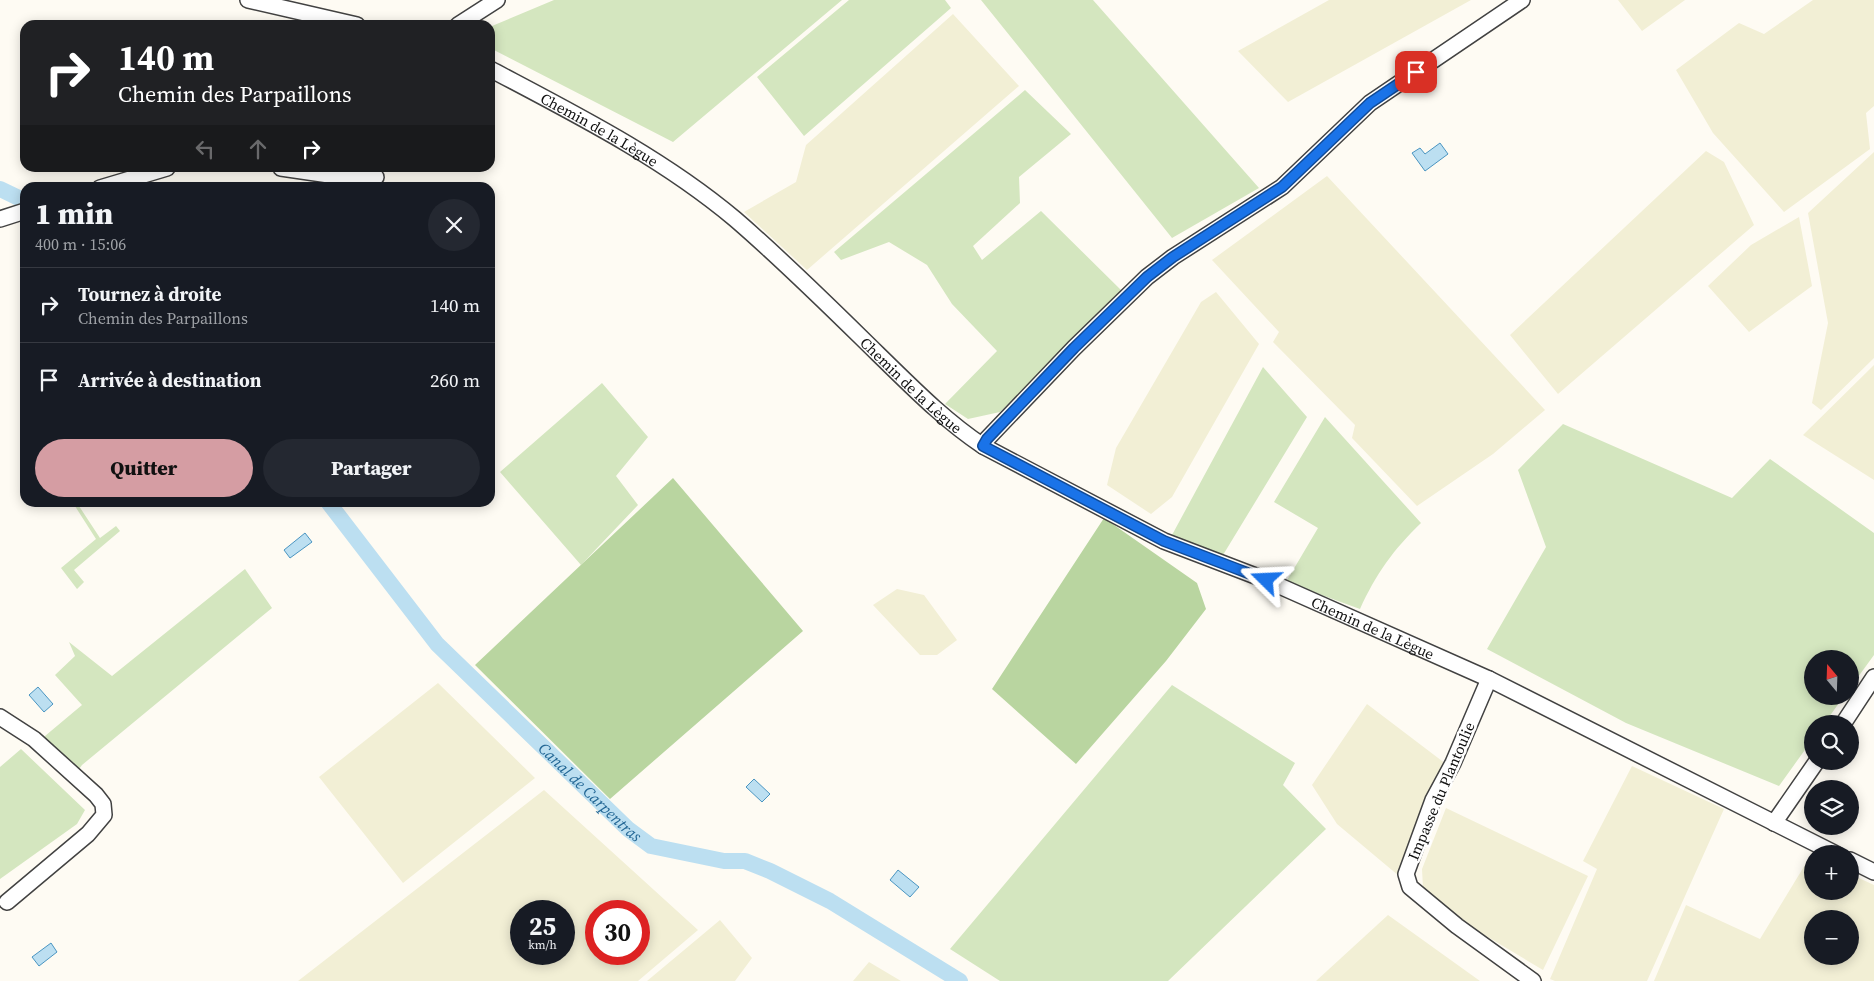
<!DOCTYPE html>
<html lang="fr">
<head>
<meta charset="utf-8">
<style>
	:root { --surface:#171b24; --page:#242831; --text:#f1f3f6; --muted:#9ea1a6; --line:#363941; --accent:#d59da3 }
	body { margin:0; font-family:"Source Serif 4",serif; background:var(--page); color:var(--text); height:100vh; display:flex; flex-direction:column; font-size:19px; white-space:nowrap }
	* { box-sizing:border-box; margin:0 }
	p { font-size:16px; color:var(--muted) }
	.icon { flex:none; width:28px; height:28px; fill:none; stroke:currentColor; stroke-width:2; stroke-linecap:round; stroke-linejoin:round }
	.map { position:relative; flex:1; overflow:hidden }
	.panel { position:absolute; left:20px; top:182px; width:475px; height:325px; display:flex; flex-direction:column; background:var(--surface); border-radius:15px; box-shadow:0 2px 12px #0003 }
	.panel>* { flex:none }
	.hud { position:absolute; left:20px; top:20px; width:475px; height:152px; border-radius:15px; box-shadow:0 2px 12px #0003; background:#202124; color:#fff; overflow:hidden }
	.needle { width:32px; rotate:341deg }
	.fabs { position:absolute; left:1804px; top:650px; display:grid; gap:10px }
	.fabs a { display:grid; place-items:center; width:55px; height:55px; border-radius:50%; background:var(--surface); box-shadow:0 2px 12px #0003; font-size:25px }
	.speed { position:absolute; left:510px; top:900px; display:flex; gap:10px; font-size:25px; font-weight:700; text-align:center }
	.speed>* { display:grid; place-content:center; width:65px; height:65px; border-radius:50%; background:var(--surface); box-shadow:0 2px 12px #0003; line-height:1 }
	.speed small { font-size:12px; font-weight:400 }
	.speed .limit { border:8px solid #d22; background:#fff; color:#111 }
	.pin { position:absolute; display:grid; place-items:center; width:42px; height:42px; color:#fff; margin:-21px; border-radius:10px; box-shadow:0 2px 8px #0006 }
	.me { position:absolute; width:55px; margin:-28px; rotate:291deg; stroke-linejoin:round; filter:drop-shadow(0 0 4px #0008) }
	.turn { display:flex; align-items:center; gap:18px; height:105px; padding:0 15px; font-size:22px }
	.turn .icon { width:65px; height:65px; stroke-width:2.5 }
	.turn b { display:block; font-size:35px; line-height:42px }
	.lanes { display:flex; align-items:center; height:48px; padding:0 15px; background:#0003; justify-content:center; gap:25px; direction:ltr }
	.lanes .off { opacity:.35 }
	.round { display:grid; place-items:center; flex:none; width:52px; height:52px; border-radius:26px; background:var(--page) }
	.headline { display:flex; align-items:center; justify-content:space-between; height:85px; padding:0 15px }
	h1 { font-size:30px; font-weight:800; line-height:38px }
	.cta { display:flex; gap:10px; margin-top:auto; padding:10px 15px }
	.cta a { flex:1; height:58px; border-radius:30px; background:var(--accent); color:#111; font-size:20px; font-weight:800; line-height:58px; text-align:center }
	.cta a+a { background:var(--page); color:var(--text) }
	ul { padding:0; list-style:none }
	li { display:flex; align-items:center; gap:15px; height:75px; padding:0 15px; border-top:1px solid var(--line) }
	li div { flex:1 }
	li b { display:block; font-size:19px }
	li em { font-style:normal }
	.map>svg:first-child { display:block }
	.farmland { fill:#f2efd5; fill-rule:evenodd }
	.green { fill:#d4e6bf }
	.forest { fill:#b9d5a0 }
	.water { fill:#bcdff1; stroke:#4a95c1 }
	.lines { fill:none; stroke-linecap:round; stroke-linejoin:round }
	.canal { stroke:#bcdff1; stroke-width:16 }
	.street-casing { stroke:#424242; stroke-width:18 }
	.street { stroke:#fff; stroke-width:15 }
	.route-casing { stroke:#114b97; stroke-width:12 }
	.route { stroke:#1a73e8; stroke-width:9 }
	.labels { text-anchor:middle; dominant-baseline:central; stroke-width:5; stroke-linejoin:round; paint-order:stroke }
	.street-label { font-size:15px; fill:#0f0f0f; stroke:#fff }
	.water-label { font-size:16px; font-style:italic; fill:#246896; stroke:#fff }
</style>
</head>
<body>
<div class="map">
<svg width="1874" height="981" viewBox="0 0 1874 981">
	<rect width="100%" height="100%" fill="#fefbf3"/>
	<path class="farmland" d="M1329,0H1471L1288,102L1238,51Z
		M1618,0H1685L1642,31Z
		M1813,0H1874V106L1866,113L1870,149L1784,212L1713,133L1676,70L1739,23L1764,34Z
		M953,14L1019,86L807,270L744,212L796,182L806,145Z
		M1706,151L1724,162L1754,225L1558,394L1510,335Z
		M1874,152V358L1821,410L1812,403L1828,323L1808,213Z
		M1327,176L1545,410L1493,454L1417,506L1352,438L1355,425L1273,342L1279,332L1212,260Z
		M1799,217L1812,286L1749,332L1708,286L1751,245Z
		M1216,292L1259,344L1172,497L1151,514L1107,485L1116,448L1201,302Z
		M1874,365V480L1803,435Z
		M897,589L924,595L957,640L937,655H920L873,605Z
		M438,683L535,778L403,883L319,777Z
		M1367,704L1446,764L1399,876L1337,824L1312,785Z
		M1632,766L1724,809L1647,981H1555L1550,979L1597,869L1583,861Z
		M544,790L698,930L638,981H298ZM521,911H564V954H521ZM639,911V954H596V911Z
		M1446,808L1588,876L1543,970L1456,918L1423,888L1422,869Z
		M1811,855H1812V891H1850V874L1874,885V981H1654L1686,905L1760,939ZM1812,919H1850V956H1812Z
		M1388,915L1480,981H1316Z
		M720,920L752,958L735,981H647Z
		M869,962L901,981H853Z"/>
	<path class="green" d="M554,0H842L673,142L490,48V30L492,26Z
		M849,0H945L951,8L804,136L757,77Z
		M981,0H1093L1259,188L1172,238Z
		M1025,90L1071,134L1019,177L1020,203L973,246L982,260L1041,211L1122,291L1000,412L968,419L945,404L997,351L952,304L927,265L889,242L841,260L834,252Z
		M1263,367L1307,417L1223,555L1172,535Z
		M602,383L648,437L616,476L638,505L581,565L500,472Z
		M1325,417L1421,523C1393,550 1376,574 1360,609L1286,582L1318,528L1274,502Z
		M1563,424L1732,498L1770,459L1874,533V655L1850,688V659H1812V696H1844L1824,724H1812V740L1779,786L1626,723L1487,649L1546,547L1518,470Z
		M73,503H77L100,538L116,526L120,531L74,570L84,582L77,589L61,568L96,539Z
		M245,569L272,608L82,765L77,772L44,742L45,736L82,705L55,675L75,656L69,642L112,676Z
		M1172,685L1295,763L1283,785L1326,829L1168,981H1000L950,949Z
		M21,749L85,810L77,824L0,879V767Z"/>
	<path class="forest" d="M673,478L803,631L610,799L475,665Z
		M1104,518L1197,583L1206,609L1166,661L1076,764L992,689Z"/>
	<path class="water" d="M1440,143L1448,154L1425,171L1412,153L1420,148L1425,154Z
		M305,533L312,542L290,558L284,550Z
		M38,687L53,704L44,712L29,695Z
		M754,779L770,794L762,802L746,787Z
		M898,870L919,887L910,897L890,880Z
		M51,943L57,952L39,966L32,957Z"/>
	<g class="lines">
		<g class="canal">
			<path d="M0,189L25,201"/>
			<path id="s1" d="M328,502L437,644L628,829L651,846L724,861H745L770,871L830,901L960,981"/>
		</g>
		<defs>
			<g id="street">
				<path d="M248,0L357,25"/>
				<path d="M458,25L497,0"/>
				<path id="s2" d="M490,69C575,114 661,157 735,219C785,262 831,308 878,354C912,387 944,420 983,446L1164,541L1266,580L1489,679L1836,854"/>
				<path d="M281,168L329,175L376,177"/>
				<path d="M100,188L167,168"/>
				<path d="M0,219L25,211"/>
				<path d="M983,446L987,439L1074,348L1147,277L1173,257L1282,187L1370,103L1522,0"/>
				<path d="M1489,679L1453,763L1433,800L1406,874L1410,887L1457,926L1533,981"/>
				<path d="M0,717L34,739L96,795L103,804L104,815L88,834L7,902"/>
				<path d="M1843,724L1874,677"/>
				<path d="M1774,823L1817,761"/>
				<path d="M1850,860L1874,872"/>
			</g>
		</defs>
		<use href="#street" class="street-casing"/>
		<use href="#street" class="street"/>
	</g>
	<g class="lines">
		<defs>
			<path id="route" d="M1266,580L1164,541L983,446L987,439L1074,348L1147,277L1173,257L1282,187L1370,103L1416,72"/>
		</defs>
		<use href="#route" class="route-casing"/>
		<use href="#route" class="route"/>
	</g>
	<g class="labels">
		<g class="street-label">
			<text stroke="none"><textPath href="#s2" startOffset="125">Chemin de la Lègue</textPath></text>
			<text stroke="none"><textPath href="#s2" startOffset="530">Chemin de la Lègue</textPath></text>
			<text stroke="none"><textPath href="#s2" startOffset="1055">Chemin de la Lègue</textPath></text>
			<text transform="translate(1441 791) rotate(-67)">Impasse du Plantoulie</text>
		</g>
		<g class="water-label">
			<text stroke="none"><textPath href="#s1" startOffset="392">Canal de Carpentras</textPath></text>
		</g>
	</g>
</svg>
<div class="fabs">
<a><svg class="needle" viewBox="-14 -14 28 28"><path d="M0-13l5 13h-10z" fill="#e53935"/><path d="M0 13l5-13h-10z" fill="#9ea1a6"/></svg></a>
<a><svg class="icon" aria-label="search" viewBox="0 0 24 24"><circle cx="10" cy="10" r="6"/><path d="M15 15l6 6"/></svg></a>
<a><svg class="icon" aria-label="layers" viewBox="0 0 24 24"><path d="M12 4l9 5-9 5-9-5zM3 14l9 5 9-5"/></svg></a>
<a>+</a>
<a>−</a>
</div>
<div class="speed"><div>25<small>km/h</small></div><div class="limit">30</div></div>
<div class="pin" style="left:1416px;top:72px;background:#d93025"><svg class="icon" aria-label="arrive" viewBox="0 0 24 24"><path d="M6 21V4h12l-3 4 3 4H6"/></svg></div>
<svg class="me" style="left:1266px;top:580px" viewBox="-20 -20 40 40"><path d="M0-17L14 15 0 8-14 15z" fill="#1a73e8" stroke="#fff" stroke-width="4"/></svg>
<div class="hud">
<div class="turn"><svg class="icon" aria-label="right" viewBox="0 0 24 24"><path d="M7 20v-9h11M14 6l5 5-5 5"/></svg><div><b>140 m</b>Chemin des Parpaillons</div></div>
<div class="lanes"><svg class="icon off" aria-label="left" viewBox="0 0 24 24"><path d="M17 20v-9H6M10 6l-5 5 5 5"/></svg><svg class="icon off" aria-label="ahead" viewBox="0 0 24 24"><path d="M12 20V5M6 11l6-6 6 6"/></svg><svg class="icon" aria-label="right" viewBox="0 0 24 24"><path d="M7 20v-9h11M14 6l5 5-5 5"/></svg></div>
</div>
<section class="panel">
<div class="headline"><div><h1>1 min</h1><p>400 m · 15:06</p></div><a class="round"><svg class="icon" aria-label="close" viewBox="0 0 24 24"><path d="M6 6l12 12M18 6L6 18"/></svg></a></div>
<ul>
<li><svg class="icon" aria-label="right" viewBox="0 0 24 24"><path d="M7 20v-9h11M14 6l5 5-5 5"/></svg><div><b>Tournez à droite</b><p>Chemin des Parpaillons</p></div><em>140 m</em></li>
<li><svg class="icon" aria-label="arrive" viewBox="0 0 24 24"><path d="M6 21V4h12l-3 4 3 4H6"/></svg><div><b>Arrivée à destination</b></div><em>260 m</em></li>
</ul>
<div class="cta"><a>Quitter</a><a>Partager</a></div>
</section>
</div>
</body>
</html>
